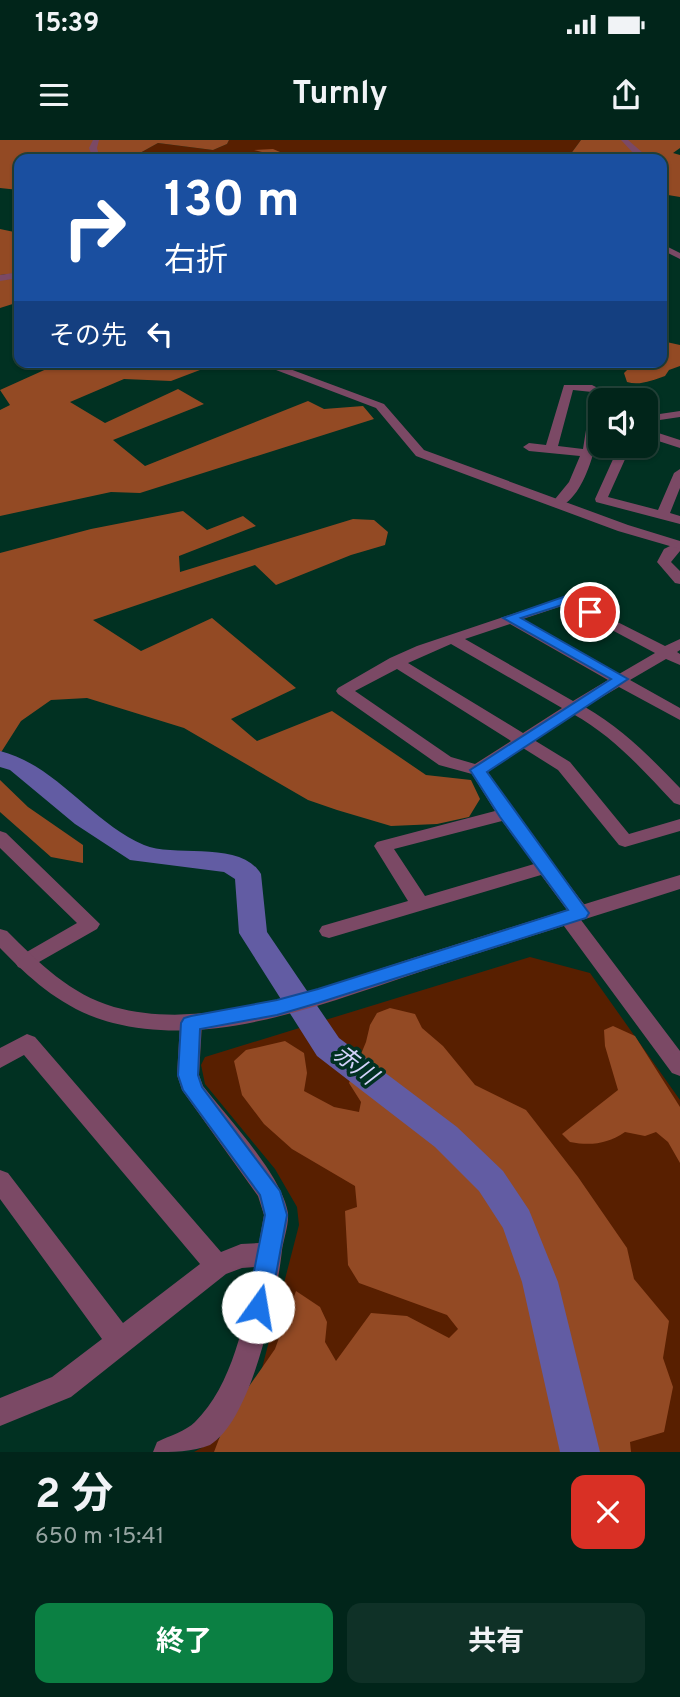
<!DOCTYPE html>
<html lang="ja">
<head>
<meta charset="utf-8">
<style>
	:root { --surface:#01251a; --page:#0f3127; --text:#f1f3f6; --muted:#96a5a2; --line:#234239; --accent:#0b8043 }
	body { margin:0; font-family:Overpass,"Noto Sans JP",sans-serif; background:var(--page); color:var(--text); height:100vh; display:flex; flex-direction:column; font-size:26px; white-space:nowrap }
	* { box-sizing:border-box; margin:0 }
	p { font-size:23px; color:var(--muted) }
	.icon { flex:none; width:38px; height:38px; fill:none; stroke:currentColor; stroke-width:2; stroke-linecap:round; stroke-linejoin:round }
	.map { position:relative; height:1312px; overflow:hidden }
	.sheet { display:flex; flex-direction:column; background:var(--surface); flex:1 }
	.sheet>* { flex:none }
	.banner { position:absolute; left:14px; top:14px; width:653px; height:214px; border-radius:14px; box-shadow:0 2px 5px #0004,0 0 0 2px var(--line); background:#1a4fa0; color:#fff; overflow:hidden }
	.buttons { position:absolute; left:588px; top:248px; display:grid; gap:14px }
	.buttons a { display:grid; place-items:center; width:70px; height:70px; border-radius:14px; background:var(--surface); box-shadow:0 2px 5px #0004,0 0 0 2px var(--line); font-size:35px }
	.pin { position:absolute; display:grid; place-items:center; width:60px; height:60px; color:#fff; margin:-30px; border:4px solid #fff; border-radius:50%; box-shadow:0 2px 7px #0007 }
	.me { position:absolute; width:77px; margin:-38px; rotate:13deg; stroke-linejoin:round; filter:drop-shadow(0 0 5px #0008) }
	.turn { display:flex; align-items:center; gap:24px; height:147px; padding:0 35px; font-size:32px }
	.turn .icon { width:91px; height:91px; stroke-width:2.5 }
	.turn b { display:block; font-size:49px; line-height:60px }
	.then { display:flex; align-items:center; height:66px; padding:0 35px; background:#0003; gap:14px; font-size:26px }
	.round { display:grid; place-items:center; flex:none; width:74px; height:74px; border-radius:14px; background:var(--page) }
	.overview { display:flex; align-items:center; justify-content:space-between; height:119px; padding:0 35px }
	h1 { font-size:42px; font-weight:700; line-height:52px }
	.button { display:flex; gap:14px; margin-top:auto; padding:14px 35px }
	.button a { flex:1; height:80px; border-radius:14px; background:var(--accent); color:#fff; font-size:28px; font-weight:700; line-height:80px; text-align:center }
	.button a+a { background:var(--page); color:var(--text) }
	.status { display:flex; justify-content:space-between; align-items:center; height:49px; padding:0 35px; background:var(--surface); direction:ltr }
	.status svg { height:19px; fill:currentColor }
	header { display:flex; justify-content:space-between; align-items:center; height:91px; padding:0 35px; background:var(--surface); font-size:32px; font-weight:700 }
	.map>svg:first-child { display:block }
	.green { fill:#581f00 }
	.forest { fill:#934a24 }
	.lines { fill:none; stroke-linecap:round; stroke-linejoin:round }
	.river { fill:#625ca3; fill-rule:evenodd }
	.minor { fill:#7b4965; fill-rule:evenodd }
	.tertiary { fill:#7b4965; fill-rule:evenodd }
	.route { fill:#1a73e8; stroke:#114b97; stroke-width:2 }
	.labels { text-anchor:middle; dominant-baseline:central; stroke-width:7; stroke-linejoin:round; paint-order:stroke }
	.near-water-label { font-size:24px; font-style:italic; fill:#d3d2fb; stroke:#013122 }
</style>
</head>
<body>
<div class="status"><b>15:39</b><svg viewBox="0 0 49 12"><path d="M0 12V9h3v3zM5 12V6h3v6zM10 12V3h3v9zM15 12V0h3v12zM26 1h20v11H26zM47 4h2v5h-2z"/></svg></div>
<header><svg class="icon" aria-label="menu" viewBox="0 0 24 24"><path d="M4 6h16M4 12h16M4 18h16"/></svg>Turnly<svg class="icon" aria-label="share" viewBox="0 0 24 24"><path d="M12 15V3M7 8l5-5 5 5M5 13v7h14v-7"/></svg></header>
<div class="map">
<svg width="680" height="1312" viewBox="0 0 680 1312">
	<rect width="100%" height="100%" fill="#013122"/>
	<path class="green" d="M229,0H581L567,19H129L158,3L213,10L227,4Z
		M530,817L590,833L680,960V1312H194L223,1296L260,1236L299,1085L297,1067L275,1029L205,944L201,925L205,917Z"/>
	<path class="forest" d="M0,0H229L227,4L213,10L158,3L129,19H19V50L0,48Z
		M581,0H680V8L673,13L680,15V57L662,54L664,47L662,46V19H567Z
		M273,9L280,12L348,16L354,19H283L263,16L262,12L254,10Z
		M0,89L19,93V133L0,135Z
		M19,138V162L0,168V140Z
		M662,201L680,205V226L669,230L665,236C653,240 640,246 627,242L624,233L630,227L620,222H662Z
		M62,222H221L171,241L124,239L70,262L105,283L178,249L204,264L113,300L145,326L308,261L324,269L363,266L374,279L140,353L111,352L0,376V270L10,265L0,250Z
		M183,371L207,390L243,376L256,386L179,416L180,432L353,379L374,380L388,392L385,405L351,415L276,445L255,425L93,480L141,511L212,478L296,548L231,579L257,601L332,571L426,635L471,640L480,659L469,677L437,684L391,686L337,670L308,660L184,588L87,558L51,560L21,581L0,614V413L91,389Z
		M0,640L28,667L83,705V723L51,717L0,672Z
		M390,868L415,874L422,888L443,906L475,945L526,970L578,1037L627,1108L634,1139L669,1181L663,1218L673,1247L664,1292L630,1302L631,1312H214L227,1278L275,1209L296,1151L320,1167L327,1182L325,1202L336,1221L371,1173L407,1176L449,1198L458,1189L447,1175L359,1143L348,1125L345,1071L357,1067L355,1046L292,1009L264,984L242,955L234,921L246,910L285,901L304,913L307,933L304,951L334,967L359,972L361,962L349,943L366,902L370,885L377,873Z
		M613,886L635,896L680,967V1023L668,1002L656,992L645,996L625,992C607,1004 591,1006 570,1002L562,994L618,950L605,906L604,890Z"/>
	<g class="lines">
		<path class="river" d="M0,611C56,625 91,682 144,705C175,718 241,700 261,734L267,792L339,898L457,987L503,1031L529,1070L558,1142L600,1312H560L522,1142L503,1088L479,1051L435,1007L317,916L239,793L235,739L224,732L130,720L75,684L10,630L0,627Z"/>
		<path class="minor" d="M93,0H99L97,8L100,19H93L89,8Z
			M621,0H628L643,13V19H637L636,16Z
			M564,245H592L604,251C602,278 592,356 557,368L551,364L569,342L580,316L529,311L523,307L529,303L546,305ZM573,250L592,252L583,309L558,306Z
			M680,271V277L646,282V276Z
			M646,289L680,300V308L646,297Z
			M619,306H631L608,357L658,370L674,333L680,329V348L670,373L680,376V384L596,362L595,359Z
			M680,401V411L671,422L680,431V444L675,443L657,422L664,409Z
			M566,456L665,506L680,499V510L677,512L680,514V525L666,519L630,540L680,568V580L619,547L585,567C623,589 650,617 680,648V665L674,663C642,629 614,597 573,574L534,600L570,622L629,694L680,679V691L625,707L619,705L558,630L523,608L488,632L512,670L587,768L590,773L587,778L581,780L680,911V936L672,933L561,782L558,777L561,772L567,770L541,735L329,798L322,796L319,791L322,786L408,761L374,706L377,702L495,671L472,634L439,625L338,554L336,551L338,548L390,518L417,506ZM565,465L655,513L619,534L523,479ZM510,484L608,540L573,561L465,499ZM451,504L562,568L523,593L408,523ZM397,529L511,601L475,624L451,617L355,551ZM502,681L534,724L425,756L394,709Z
			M0,691L6,693L100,784L97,789L25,830L18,827L15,822L18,817L77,783L0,708Z
			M191,875L198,877L202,883L199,935L203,946C227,977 282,1035 288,1073C289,1084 284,1098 282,1110C277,1157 252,1280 210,1305C193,1312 172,1312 153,1312L157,1302C169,1296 186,1291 195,1282C233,1245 246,1177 255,1127L242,1128L226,1134L71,1257L0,1286V1258L52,1237L102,1199L0,1059V1030L8,1033L123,1183L200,1124L24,915L0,928V908L27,894L35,897L221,1112L241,1104L259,1103L264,1075L258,1056L182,950L177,935L180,883L184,877Z"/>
		<path class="tertiary" d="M662,104L680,113V119L662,110Z
			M19,132V138L0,141V135Z
			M255,222H271L384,264L424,310L628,385L680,401V409L618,391L416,316L376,268Z
			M680,735V749C599,775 518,800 438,826C337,858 221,910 113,883C66,871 33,842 0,808V789L7,791C39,823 70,854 114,867C212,894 333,843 426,814C510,788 595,760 680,735Z"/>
	</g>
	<path class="route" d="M566,456L597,472L590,476L565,464L521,478L628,539L487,632L586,769L589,773L586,778L318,863L277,875L200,889L198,935L202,947L280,1051L287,1075L270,1167L267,1175L258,1179L250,1175L247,1167L265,1075L260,1055L183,950L178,935L181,883L184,878L191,876L277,860L318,849L568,770L500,677L470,630L611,539L503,478Z"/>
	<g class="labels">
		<g class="near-water-label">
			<text transform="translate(354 926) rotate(38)">赤川</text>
		</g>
	</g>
</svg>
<div class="buttons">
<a><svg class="icon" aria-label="sound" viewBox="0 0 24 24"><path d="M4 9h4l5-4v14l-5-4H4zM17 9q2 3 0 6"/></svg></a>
</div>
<div class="pin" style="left:590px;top:472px;background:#d93025"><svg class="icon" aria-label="arrive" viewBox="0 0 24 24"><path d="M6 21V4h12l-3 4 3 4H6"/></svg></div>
<svg class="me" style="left:258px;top:1167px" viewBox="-20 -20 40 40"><circle r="19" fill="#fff"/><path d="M0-13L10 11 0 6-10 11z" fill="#1a73e8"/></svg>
<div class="banner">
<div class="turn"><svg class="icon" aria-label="right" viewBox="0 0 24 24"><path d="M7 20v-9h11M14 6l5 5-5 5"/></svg><div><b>130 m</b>右折</div></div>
<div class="then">その先<svg class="icon" aria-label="left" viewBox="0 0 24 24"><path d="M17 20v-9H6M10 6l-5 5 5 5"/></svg></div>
</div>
</div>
<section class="sheet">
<div class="overview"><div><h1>2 分</h1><p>650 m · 15:41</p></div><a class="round" style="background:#d93025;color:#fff"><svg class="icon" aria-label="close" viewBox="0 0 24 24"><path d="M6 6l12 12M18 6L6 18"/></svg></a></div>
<div class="button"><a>終了</a><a>共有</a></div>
</section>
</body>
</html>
